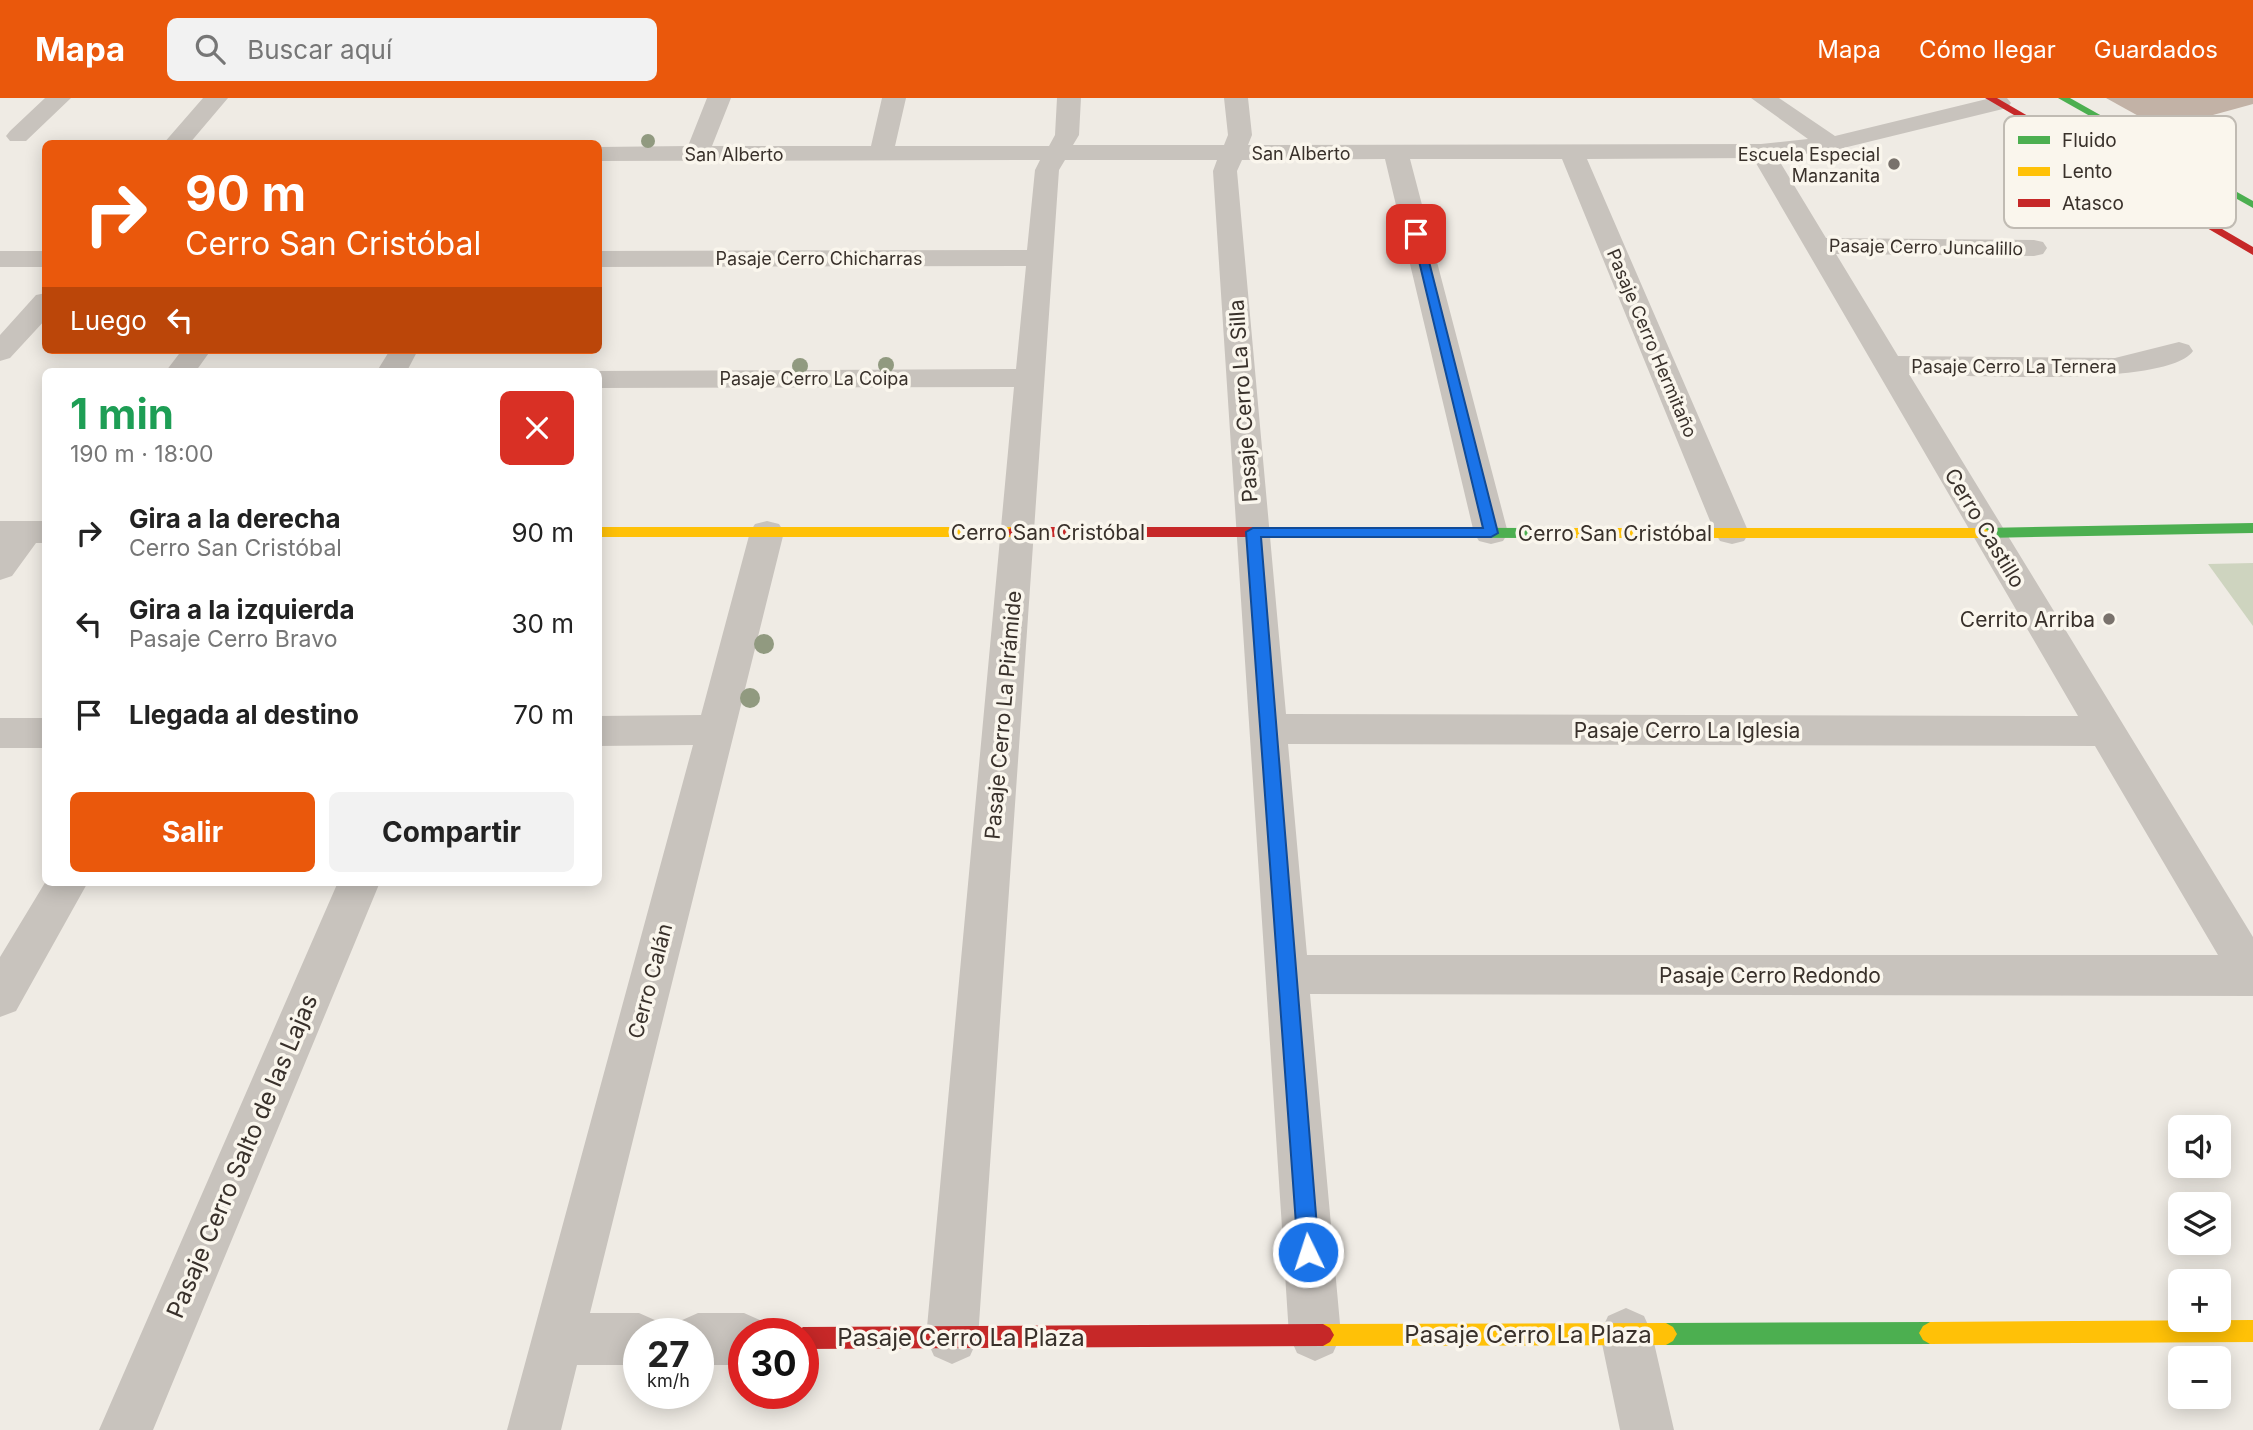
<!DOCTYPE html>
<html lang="es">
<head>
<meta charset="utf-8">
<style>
	:root { --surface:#fff; --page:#f2f2f2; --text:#222; --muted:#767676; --accent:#ea580c }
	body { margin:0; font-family:Inter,sans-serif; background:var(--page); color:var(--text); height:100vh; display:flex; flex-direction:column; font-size:26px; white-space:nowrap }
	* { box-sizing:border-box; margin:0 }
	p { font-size:23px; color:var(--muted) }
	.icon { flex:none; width:38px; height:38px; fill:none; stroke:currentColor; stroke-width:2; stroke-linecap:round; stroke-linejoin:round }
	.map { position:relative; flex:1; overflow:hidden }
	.sheet { position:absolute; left:42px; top:270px; width:560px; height:518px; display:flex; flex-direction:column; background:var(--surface); border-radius:10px; box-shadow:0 4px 18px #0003 }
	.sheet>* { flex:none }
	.banner { position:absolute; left:42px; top:42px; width:560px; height:214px; border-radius:10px; box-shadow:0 4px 18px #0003; background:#ea580c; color:#fff; overflow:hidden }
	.tools { position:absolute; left:2168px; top:1017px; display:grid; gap:14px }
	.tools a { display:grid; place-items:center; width:63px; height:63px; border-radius:10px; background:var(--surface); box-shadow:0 4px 18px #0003; font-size:35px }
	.speed { position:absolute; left:623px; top:1220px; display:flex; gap:14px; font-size:35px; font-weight:700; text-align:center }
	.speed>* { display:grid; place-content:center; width:91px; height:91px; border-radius:50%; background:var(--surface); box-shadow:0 4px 18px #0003; line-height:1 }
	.speed small { font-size:18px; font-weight:400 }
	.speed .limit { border:10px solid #d22; background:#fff; color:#111 }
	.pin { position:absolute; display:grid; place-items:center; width:60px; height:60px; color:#fff; margin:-30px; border-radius:14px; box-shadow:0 4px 10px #0006 }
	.me { position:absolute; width:77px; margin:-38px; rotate:356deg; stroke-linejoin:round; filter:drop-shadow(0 0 5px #0008) }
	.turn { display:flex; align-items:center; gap:24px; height:147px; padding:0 28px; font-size:32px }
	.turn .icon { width:91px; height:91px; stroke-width:2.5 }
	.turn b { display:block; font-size:49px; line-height:60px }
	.then { display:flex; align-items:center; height:66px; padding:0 28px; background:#0003; gap:14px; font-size:26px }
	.round { display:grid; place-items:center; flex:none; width:74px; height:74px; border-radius:10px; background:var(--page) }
	.summary { display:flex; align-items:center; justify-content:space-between; height:119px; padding:0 28px }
	h1 { font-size:42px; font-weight:700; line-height:52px; color:#1e9e55 }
	.action { display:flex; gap:14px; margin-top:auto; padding:14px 28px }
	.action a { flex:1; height:80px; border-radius:10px; background:var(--accent); color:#fff; font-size:28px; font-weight:700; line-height:80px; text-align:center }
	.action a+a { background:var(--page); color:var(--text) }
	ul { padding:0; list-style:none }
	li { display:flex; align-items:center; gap:21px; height:91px; padding:0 28px }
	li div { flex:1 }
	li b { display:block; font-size:26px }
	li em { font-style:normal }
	header { display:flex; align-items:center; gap:42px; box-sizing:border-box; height:98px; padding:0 35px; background:var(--accent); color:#fff }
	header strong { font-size:33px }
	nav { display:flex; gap:38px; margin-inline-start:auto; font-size:24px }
	.search { width:490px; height:63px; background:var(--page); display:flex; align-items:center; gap:18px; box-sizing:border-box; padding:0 24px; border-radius:10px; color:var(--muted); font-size:26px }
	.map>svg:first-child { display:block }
	.green { fill:#ced4bf }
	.building { fill:#c2b2a6 }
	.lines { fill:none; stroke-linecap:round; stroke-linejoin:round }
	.street { fill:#c8c3bd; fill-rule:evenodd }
	.fast { fill:#4caf50; fill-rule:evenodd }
	.slow { fill:#ffc107; fill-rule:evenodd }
	.jam { fill:#c62828; fill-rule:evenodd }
	.tree { fill:#919a80 }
	.route { fill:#1a73e8; stroke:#114b97; stroke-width:2 }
	.poi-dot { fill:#79726c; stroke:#faf6ed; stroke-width:2.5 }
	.labels { text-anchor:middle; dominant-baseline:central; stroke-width:7; stroke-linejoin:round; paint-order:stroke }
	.far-street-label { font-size:18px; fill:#39312b; stroke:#faf6ed }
	.far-poi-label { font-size:18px; fill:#39312b; stroke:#faf6ed; text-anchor:end }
	.street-label { font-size:21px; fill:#39312b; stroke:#faf6ed }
	.poi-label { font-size:21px; fill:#39312b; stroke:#faf6ed; text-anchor:end }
	.near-street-label { font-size:24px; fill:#39312b; stroke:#faf6ed }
	.key { fill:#faf6ed; stroke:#c0bbb3; stroke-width:2 }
	.key-label { font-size:19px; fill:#39312b }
</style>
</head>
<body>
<header>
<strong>Mapa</strong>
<div class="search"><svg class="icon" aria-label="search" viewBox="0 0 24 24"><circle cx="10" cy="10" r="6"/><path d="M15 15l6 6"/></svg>Buscar aquí</div>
<nav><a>Mapa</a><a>Cómo llegar</a><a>Guardados</a></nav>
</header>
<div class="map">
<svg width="2253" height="1332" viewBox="0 0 2253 1332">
	<rect width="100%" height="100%" fill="#efebe4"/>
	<path class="green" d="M2253,465V528L2208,466Z"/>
	<path class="building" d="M2106,0H2253V6L2162,31Z"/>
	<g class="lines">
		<path class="street" d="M45,0H71L26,43H10L6,38L10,33Z
			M203,0H228L189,46H163Z
			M707,0H731L712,48H871L882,0H906L895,48H1049L1055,37L1057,0H1081L1079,37L1073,47H1224L1228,37L1224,0H1248L1252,37L1248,47L1761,46L1808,41L1751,0H1779L1835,38L1991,0H2007L2011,5L2007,10L1831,53L1777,59L1826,140L2034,142L2043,144L2047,150L2043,156L2034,158L1836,156L1898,258L2115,260L2179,244L2189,247L2193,253C2168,290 1959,277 1909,276L2253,839V898L1310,896L1341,1237L1333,1255L1315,1263L1297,1255L1289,1237L1213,73L1217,62H1065L1059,72L978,1240L970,1258L952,1266L934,1258L926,1240L1014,289L598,290V273H594L1016,271L1026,168L598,169V153L1027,152L1035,72L1040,62L598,63V49L688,48ZM1753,60L2078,618L1286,616L1237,73L1242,62L1385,61L1474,435L1479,443L1491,446L1503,443L1508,435L1410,61H1562L1715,435L1720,443L1732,446L1744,443L1749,435L1587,61ZM1288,646L2095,648L2218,857H1307Z
			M0,153H46V169H0Z
			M46,195V221L10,260L0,263V237L36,197Z
			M182,252H211L196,273H166Z
			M390,252H418L407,273H377Z
			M0,423H46V445H36L12,478L0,482Z
			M767,423L779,426L784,434L590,1215H639L657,1223L663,1236H639V1267H577L561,1332H507L693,647L598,648V618L701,617L750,434L755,426Z
			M0,620H46V650H0Z
			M46,783L88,784L16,913L0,919V859Z
			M338,784H380L153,1332H99Z
			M1626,1210L1644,1218L1652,1236L1674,1332H1620L1600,1236L1608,1218Z
			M698,1215H744L762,1223L768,1236H744V1267H698V1236H674L680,1223Z"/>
		<path class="fast" d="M2058,0H2070L2253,103V110Z
			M2253,425V435L1984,440L1977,435L1984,430Z
			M1291,429L1556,430L1563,435L1556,440L1291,439L1284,434Z
			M1930,1224L1937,1228L1941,1235L1937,1242L1930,1246L1666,1247L1659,1243L1655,1236L1659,1229L1666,1225Z"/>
		<path class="slow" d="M598,429H1012L1019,434L1012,439H598Z
			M1556,430H1984L1991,435L1984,440H1556L1549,435Z
			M2253,1222V1244L1930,1246L1923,1242L1919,1235L1923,1228L1930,1224Z
			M1666,1225L1673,1229L1677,1236L1673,1243L1666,1247L1323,1248L1316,1244L1312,1237L1316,1230L1323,1226Z"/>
		<path class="jam" d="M1985,0H1997L2253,149V157Z
			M1012,429H1291L1298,434L1291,439H1012L1005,434Z
			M1323,1226L1330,1230L1334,1237L1330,1244L1323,1248L803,1251V1236H794L803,1229Z"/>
	</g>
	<g class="tree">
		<circle cx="648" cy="43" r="7"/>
		<circle cx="886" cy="267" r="8"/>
		<circle cx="800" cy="268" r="8"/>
		<circle cx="764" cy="546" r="10"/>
		<circle cx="750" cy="600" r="10"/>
	</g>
	<path class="route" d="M1412,134L1422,136L1498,435L1491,439H1261L1319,1154L1316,1161L1308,1164L1301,1161L1298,1154L1246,434L1253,430H1483Z"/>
	<g class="poi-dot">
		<circle cx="1894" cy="66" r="7"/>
		<circle cx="2109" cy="521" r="7"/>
	</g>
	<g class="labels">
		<g class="far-street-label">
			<text x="1301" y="55">San Alberto</text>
			<text x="734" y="56">San Alberto</text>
			<text transform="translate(1926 149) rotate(1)">Pasaje Cerro Juncalillo</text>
			<text x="819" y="160">Pasaje Cerro Chicharras</text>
			<text transform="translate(1652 245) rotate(67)">Pasaje Cerro Hermitaño</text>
			<text x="2014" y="268">Pasaje Cerro La Ternera</text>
			<text x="814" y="280">Pasaje Cerro La Coipa</text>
		</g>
		<g class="far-poi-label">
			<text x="1880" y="56">Escuela Especial<tspan x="1880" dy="21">Manzanita</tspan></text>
		</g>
		<g class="street-label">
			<text transform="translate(1243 303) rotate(-94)">Pasaje Cerro La Silla</text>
			<text transform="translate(1985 430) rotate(59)">Cerro Castillo</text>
			<text x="1048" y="434">Cerro San Cristóbal</text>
			<text x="1615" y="435">Cerro San Cristóbal</text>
			<text transform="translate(1003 617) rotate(-85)">Pasaje Cerro La Pirámide</text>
			<text x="1687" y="632">Pasaje Cerro La Iglesia</text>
			<text x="1770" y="877">Pasaje Cerro Redondo</text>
			<text transform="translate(650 883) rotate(-75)">Cerro Calán</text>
		</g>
		<g class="poi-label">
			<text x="2095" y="521">Cerrito Arriba</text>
		</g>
		<g class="near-street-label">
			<text transform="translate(242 1058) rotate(-67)">Pasaje Cerro Salto de las Lajas</text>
			<text x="1528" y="1236">Pasaje Cerro La Plaza</text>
			<text x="961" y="1239">Pasaje Cerro La Plaza</text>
		</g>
	</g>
	<rect x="2004" y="18" width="232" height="112" rx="10" class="key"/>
	<rect x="2018" y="38" width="32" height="8" fill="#4caf50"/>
	<rect x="2018" y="69" width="32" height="9" fill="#ffc107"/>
	<rect x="2018" y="101" width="32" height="8" fill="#c62828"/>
	<g class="key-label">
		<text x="2062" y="49">Fluido</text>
		<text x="2062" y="80">Lento</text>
		<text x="2062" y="112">Atasco</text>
	</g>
</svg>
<div class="tools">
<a><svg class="icon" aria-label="sound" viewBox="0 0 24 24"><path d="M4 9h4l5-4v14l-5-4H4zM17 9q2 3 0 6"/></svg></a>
<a><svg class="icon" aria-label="layers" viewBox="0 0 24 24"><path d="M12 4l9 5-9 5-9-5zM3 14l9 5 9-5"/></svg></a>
<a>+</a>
<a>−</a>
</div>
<div class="speed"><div>27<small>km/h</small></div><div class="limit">30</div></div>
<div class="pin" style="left:1416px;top:136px;background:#d93025"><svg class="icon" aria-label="arrive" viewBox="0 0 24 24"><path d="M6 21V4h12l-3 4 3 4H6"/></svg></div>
<svg class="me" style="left:1308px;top:1154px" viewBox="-20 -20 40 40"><circle r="17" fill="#1a73e8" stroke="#fff" stroke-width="3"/><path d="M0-11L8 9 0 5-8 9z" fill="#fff"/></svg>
<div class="banner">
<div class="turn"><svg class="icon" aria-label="right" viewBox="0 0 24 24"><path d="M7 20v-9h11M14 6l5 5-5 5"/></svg><div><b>90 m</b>Cerro San Cristóbal</div></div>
<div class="then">Luego<svg class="icon" aria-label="left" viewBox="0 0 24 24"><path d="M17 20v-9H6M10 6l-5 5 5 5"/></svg></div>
</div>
<section class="sheet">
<div class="summary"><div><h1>1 min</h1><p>190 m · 18:00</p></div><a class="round" style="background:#d93025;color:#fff"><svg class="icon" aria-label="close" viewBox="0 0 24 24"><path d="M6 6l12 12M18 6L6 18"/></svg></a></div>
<ul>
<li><svg class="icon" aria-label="right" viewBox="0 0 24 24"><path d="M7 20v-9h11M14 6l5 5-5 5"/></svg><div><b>Gira a la derecha</b><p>Cerro San Cristóbal</p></div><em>90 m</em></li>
<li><svg class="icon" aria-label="left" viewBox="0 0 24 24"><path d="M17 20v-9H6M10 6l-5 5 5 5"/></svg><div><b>Gira a la izquierda</b><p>Pasaje Cerro Bravo</p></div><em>30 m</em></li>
<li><svg class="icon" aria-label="arrive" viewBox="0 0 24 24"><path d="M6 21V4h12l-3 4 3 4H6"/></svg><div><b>Llegada al destino</b></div><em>70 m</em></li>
</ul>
<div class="action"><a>Salir</a><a>Compartir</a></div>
</section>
</div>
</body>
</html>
